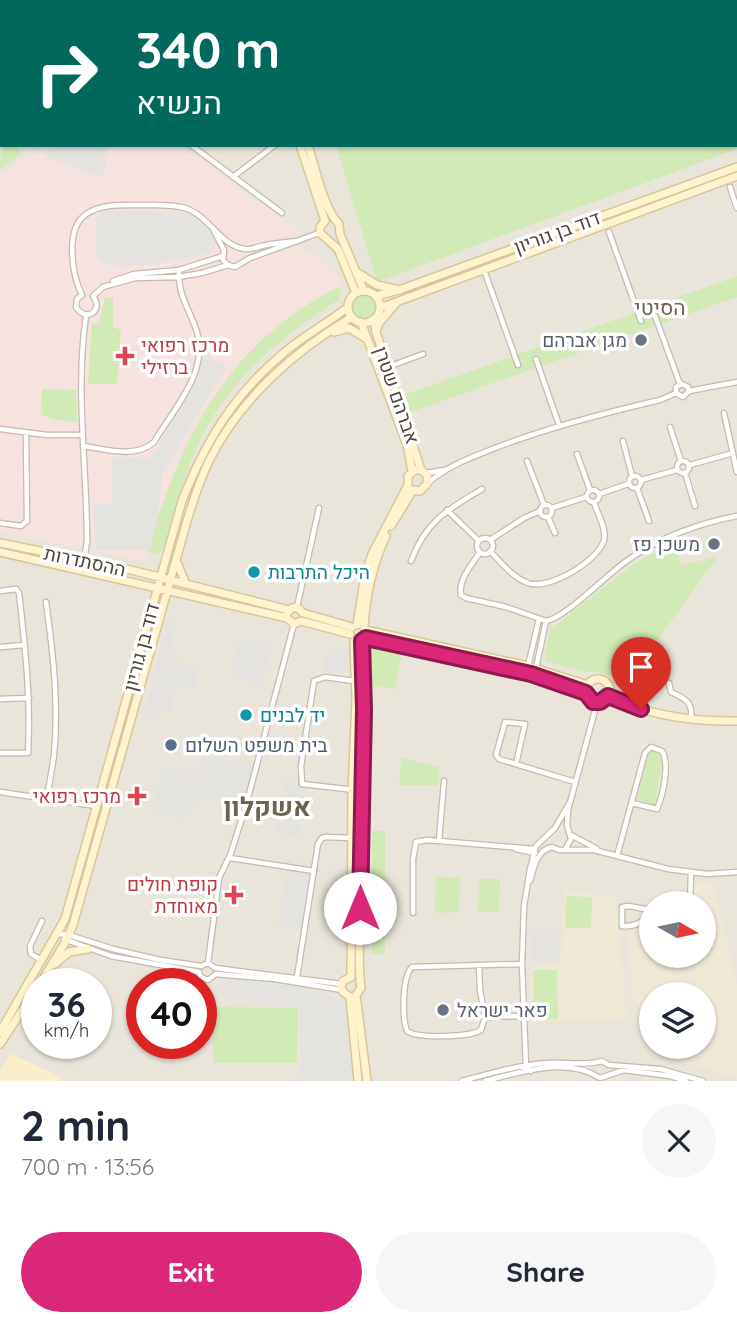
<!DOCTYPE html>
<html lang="en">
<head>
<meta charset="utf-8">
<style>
	:root { --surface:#fff; --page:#f6f6f7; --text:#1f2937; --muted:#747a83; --accent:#db2777 }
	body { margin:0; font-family:Quicksand,Heebo,sans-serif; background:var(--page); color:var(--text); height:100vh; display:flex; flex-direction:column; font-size:26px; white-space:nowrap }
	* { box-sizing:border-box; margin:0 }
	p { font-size:23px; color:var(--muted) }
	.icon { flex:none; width:38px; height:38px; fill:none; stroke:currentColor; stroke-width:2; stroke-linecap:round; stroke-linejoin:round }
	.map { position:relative; height:1081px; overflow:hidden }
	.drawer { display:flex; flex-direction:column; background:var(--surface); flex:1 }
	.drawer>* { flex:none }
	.hud { position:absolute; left:0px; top:0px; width:738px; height:147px; box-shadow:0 2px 5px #0004; background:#00695c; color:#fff; overflow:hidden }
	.needle { width:46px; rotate:99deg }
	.tools { position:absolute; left:639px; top:891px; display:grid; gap:14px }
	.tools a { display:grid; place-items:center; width:77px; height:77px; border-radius:50%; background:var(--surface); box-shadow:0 2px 5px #0004; font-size:35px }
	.speed { position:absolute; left:21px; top:968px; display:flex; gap:14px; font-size:35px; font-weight:700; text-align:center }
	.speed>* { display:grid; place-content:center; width:91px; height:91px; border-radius:50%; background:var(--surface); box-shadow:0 2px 5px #0004; line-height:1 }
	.speed small { font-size:18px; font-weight:400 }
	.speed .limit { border:10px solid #d22; background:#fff; color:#111 }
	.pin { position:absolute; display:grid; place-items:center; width:60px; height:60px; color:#fff; margin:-72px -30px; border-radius:50% 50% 50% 0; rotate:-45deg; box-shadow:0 0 7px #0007 }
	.pin .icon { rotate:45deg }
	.me { position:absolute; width:77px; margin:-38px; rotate:0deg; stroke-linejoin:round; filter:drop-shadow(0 0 5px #0008) }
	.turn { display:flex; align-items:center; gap:24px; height:147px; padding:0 21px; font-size:32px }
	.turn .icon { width:91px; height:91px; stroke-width:2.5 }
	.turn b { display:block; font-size:49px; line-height:60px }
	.round { display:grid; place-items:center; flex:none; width:74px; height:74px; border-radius:37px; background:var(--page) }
	.headline { display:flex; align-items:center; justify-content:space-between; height:119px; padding:0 21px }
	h1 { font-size:42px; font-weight:800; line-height:52px }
	.primary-button { display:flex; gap:14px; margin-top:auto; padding:14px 21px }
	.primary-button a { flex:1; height:80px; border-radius:42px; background:var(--accent); color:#fff; font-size:28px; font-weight:800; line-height:80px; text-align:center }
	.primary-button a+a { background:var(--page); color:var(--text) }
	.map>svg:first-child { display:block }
	.residential { fill:#eae5da; fill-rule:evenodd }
	.education { fill:#efe8d6; fill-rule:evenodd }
	.medical { fill:#f6e3e0 }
	.green { fill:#d2eab5 }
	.sand { fill:#f9efc9 }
	.parking { fill:#e5e3e0 }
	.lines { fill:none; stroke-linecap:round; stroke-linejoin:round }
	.street-casing { stroke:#c2bbae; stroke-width:7 }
	.secondary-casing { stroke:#d6c79b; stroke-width:10 }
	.street { stroke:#fff; stroke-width:4.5 }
	.secondary { stroke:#fff3cd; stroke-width:7 }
	.route-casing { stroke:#8e194d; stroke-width:18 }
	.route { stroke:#db2777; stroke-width:12 }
	.worship-dot { fill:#6b7280; stroke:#fff; stroke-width:2.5 }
	.health-dot { fill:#e0444e; stroke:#fff; stroke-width:2.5 }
	.culture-dot { fill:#0f9aa8; stroke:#fff; stroke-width:2.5 }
	.service-dot { fill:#5c6f8a; stroke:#fff; stroke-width:2.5 }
	.labels { text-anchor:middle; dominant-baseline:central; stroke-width:7; stroke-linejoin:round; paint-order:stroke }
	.street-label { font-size:19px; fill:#4b4439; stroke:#fff }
	.worship-label { font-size:19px; fill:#5b616d; stroke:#fff; text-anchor:end }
	.health-label { font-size:19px; fill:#be3a42; stroke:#fff; text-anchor:end }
	.culture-label { font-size:19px; fill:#0d838f; stroke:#fff; text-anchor:start }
	.service-label { font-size:19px; fill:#4e5e75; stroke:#fff; text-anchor:start }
	.neighbourhood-label { font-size:21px; fill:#6e6250; stroke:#fff }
	.district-label { font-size:26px; font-weight:bold; fill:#6e6250; stroke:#fff }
</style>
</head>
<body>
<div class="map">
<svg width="737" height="1081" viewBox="0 0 737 1081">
	<rect width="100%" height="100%" fill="#f6f3ec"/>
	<path class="residential" d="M0,0H737V1081H0ZM2,2H737V145H2ZM651,903H704V956H651ZM37,984H96V1043H37ZM142,984H201V1043H142ZM651,994H704V1046H651Z"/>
	<path class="education" d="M694,882H713L737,986V1079L663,1055L650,1053L647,1026L633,995L627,933L651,927V956H704V903H693ZM651,994H704V1046H651Z
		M565,890L615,898L627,1018L531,1023V963H561Z"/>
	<path class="medical" d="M47,145H179L302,233L284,238L287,250L298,245L337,274L340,281V287L335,294L224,385L205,407L187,439L171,479L149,557L146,561L94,552L92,540H82L81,548L0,532V174Z"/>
	<path class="green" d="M270,0H737V149L377,282L336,145H737V2Z
		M2,138V145H15L21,155L0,168Z
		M737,276V297L411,412L405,395Z
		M339,287L340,299C286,333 233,376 203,434C185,469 176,509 164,546L159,554L146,552C183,438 225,343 339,287Z
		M352 307a13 13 0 1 1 26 0a13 13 0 1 1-26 0Z
		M105,297L113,298V327L121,330L117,384H88L92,324L99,323Z
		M42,389L76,390L77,423L51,419L41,414Z
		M675,545L681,566L718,556L657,641L645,648L627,684L596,671L588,672L546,661L545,656L550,630L632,565L657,551Z
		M374,646L399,652L401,660L395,689L372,686C367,676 367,655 374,646Z
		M654,750L661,754L663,760L655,805L637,799L648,753Z
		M402,758L439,767L438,785H399Z
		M372,831H385V954H372Z
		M436,877L460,878L459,912L435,913Z
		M479,879H500L499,912H478Z
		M566,896L592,897L591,928H565Z
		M533,970H557L558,1019H534Z
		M213,1007L298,1008L297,1063H213Z
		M143,1043H195V1053H143Z"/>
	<path class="sand" d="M11,1054L61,1077L60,1081H0V1071Z"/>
	<path class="parking" d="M55,145H109L104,178L48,158L44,151Z
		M107,211H177L189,214L203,222L211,231L216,243L214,249L207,254L163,263L136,266L106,265L96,257V216L100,212Z
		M202,353L227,366L162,475L157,523L150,550H96L92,505L112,504V457L150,459L196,382Z
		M169,618L176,619L168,660L199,666L195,688L175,685L171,714L155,711L152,721L143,718Z
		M240,638L272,646L262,685L230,677Z
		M347,647L350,648V673L323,672L326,654L335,656L336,649L346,651Z
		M202,755L253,765L243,804L201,797L184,818L152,813L162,767L199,772Z
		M285,777L308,781L299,837L275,833Z
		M288,859L312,863L302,930L278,927Z
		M532,930H559L558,960H532Z
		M151,973L192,977V980L196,983H147Z
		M227,977L311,989L340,999L350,1013L352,1081H306L303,1078L299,1063L300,1006L201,994V987L205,989H216L227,983Z"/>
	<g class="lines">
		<defs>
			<path id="street" d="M181,0L182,2
				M89,2L92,0
				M163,2L165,0
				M191,145L282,213
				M233,177L275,145
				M730,187L737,208
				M214,231L224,250L223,260L228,265
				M609,232L641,321
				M484,270L518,365
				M113,281L134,274L179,270L223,256
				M103,287L135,278L178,277L202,273L228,265L235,267L250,258L319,233
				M82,295C72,275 65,230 85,215C100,203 125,205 142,205C156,205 171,204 185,208C209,215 220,246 245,249C251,250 259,246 266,245C276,243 287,242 298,241
				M82,295L77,299L76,307C86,323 104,311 93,296
				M93,296L103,287
				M655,316L680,384
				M536,359L559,425
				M388,367L423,354
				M689,391L737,382
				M676,392V387L682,384L688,387L689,391
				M676,393L683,397L689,391
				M724,413L737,472
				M670,427L681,461
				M0,429L47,435H82
				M623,441L632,476
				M83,446C105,449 136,459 154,442C173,410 209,372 197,332C190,310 177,294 179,270
				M577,454L590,490
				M677 467a6 6 0 1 1 12 0a6 6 0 1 1-12 0Z
				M527,461L544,505
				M690,465L733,453
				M426,473L445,470
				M685,473L695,506
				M629 482a6 6 0 1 1 12 0a6 6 0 1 1-12 0Z
				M641,480L677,470
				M428,483C447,466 472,457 495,448C549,427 604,413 660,400L676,393
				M637,488L649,521
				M587 496a6 6 0 1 1 12 0a6 6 0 1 1-12 0Z
				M599,494L628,484
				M540 511a6 6 0 1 1 12 0a6 6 0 1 1-12 0Z
				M552,508L586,497
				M447,510L479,541
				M548,517L555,533
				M0,523L21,526L27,521L26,433
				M477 546a8 8 0 1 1 16 0a8 8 0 1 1-16 0Z
				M490,540L524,518L540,511
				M490,551C501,562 513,578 528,583C549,591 599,560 604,540C607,529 597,512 594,503
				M480,552C472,565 458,579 461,595L466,598L506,607L546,621C567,617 607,574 628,560C658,538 700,523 737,516
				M411,561C426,521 447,510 482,489
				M70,567L85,554L87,541C87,466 75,390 86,316
				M0,591L16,589L19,593C25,646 31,699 28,753H0
				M46,602C53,653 59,704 54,755C52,770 49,784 47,799
				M297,607L319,508
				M0,647L25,645
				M528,666L539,619
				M536,668L546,621
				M354,681L325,677L314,681L301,766L302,784L355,790
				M669,683L671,692C686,699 693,702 691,719
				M0,699L29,698
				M516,764L525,724L505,722L496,755L499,759L575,782
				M0,792L96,806
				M571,835L597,849
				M439,841L444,781
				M552,847L559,850H594L668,869L707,874L737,872
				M566,848L571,839L567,825L568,810L597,703
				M516,849L535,853
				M617,856L645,753L651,747L662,751C670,764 663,795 657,809L632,803
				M230,858L314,871
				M530,881C534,867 537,850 552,847
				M690,903L691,872
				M651,910L628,906L622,907V926C634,927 644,922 651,913
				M413,913V859L416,842L427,840L535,849
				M42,921L30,946L31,954L42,960
				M58,934L69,935L113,949L160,960L201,966L208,963L215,968L342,984
				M64,939L111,956L199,972
				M208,963L219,878L231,853L248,798L294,624
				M479,966L480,990L485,1017L481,1030C470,1037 418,1039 407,1031C402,1018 402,977 412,967L522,964
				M199,973L201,977L208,980L216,974
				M216,974L275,979L342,990
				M297,977L318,844L322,838L326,837L352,838
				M485,1017L523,1016
				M531,1071L526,1066L522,964L524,906L530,869L536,846L555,828L570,802
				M462,1081C491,1073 519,1065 548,1063C567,1062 586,1066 602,1061L609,1065L660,1069L703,1081
				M485,1081C521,1072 567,1056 600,1078L624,1070L670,1076L686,1081"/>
			<path id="secondary" d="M31,0L32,2
				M240,0L242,2
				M12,2L14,0
				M225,2L227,0
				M0,15L2,13
				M0,25L2,24
				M300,145L325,221
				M308,145C315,166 324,210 339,224L340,234L364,291
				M325,221L320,227V233L338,249L356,293
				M358,273L377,285L395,289
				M348 307a16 16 0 1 1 32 0a16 16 0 1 1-32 0Z
				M376,296L399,290L737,167
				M380,308L737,176
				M374,319L376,332L421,470
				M361,322L407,445L412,471
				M334,332L349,328L367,339
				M376,332L379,323L397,302
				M391,526L413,490
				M0,543L119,567L289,610
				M0,552L287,618L294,624L301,621L350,634
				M176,560L186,584
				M287,613L292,608L297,607L303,613L352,627
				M357,625L365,575L372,554L408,485V476L415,470H421L427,475V484L420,491L413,490
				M364,627C366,594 372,566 386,536
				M366,630L528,666L588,685
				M366,638L531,674L586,693
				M586 691a12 12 0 1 1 24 0a12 12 0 1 1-24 0Z
				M608,696C648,715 694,722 737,721
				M55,964L69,952L88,949
				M351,977L352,790L356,701L354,641
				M40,984L66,941L73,925L187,521C193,501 200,480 209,461C239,400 294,351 352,317
				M356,995L361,988C357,965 361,924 360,898C360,812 365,727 362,641
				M356,995L367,1081
				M350,997L358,1081
				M350,997L343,992L341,987L343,981L351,977
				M0,1032L65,919L182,501C206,440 235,393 286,351C305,335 328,323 348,307
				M0,1044L37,988"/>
		</defs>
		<use href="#street" class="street-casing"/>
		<use href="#secondary" class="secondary-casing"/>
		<use href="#street" class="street"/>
		<use href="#secondary" class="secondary"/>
	</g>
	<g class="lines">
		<defs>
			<path id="route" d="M360,908L364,710L362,641L366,638L531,674L586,693L593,702H600L608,696L641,709"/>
		</defs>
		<use href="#route" class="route-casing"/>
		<use href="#route" class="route"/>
	</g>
	<g class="worship-dot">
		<circle cx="641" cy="340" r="7"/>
		<circle cx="714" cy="544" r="7"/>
		<circle cx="443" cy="1010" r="7"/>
	</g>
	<g class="health-dot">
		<path d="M121.5 345.5h7v7h7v7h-7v7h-7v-7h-7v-7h7z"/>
		<path d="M133.5 785.5h7v7h7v7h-7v7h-7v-7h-7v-7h7z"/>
		<path d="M230.5 884.5h7v7h7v7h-7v7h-7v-7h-7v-7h7z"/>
	</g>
	<g class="culture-dot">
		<circle cx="254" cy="572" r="7"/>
		<circle cx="246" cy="715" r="7"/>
	</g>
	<circle class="service-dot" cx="171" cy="745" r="7"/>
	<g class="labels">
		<g class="street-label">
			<text transform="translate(557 232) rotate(-20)">דוד בן גוריון</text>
			<text transform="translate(397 395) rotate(71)">אברהם שטרן</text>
			<text transform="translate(85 561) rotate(12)">ההסתדרות</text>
			<text transform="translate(141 647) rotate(-75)">דוד בן גוריון</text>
		</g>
		<g class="worship-label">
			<text x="627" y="340">מגן אברהם</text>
			<text x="700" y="544">משכן פז</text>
			<text x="457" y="1010" text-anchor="start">פאר ישראל</text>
		</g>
		<g class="health-label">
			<text x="141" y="345" text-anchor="start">מרכז רפואי<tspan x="141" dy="22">ברזילי</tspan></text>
			<text x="121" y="796">מרכז רפואי</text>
			<text x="218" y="884">קופת חולים<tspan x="218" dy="22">מאוחדת</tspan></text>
		</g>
		<g class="culture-label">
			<text x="268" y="572">היכל התרבות</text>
			<text x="260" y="715">יד לבנים</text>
		</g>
		<g class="service-label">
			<text x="185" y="745">בית משפט השלום</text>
		</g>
		<g class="neighbourhood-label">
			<text x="660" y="307">הסיטי</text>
		</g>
		<g class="district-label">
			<text x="267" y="806">אשקלון</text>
		</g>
	</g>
</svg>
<div class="tools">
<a><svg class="needle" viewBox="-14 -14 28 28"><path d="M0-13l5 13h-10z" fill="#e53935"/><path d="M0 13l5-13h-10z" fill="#747a83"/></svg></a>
<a><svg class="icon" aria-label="layers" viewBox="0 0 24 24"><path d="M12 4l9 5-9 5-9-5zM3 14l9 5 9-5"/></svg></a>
</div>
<div class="speed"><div>36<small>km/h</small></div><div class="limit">40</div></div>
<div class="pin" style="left:641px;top:709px;background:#d93025"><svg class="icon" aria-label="arrive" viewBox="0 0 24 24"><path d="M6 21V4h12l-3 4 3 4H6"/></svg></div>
<svg class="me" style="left:360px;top:908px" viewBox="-20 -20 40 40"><circle r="19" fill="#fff"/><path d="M0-13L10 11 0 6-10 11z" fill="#db2777"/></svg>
<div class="hud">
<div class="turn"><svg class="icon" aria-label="right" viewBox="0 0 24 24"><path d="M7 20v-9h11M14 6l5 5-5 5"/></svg><div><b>340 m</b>הנשיא</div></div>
</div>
</div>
<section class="drawer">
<div class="headline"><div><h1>2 min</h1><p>700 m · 13:56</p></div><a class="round"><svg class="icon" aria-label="close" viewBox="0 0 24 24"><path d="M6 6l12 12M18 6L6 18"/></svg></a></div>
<div class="primary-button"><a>Exit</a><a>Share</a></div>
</section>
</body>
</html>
